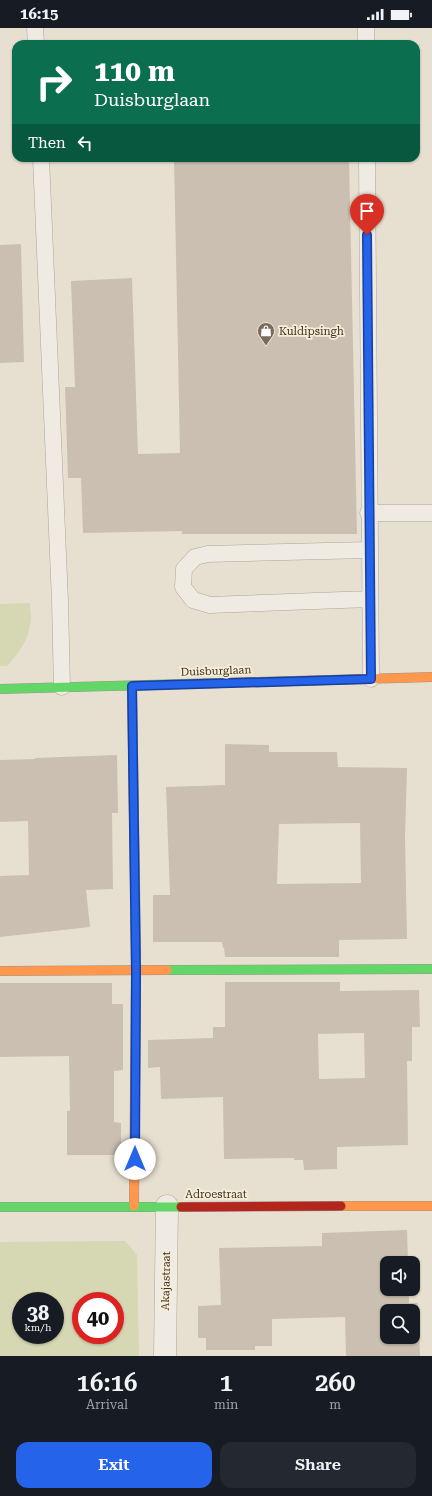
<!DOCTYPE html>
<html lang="en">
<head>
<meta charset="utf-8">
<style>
	:root { --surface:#171b24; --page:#242831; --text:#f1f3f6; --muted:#9ea1a6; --accent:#2563eb }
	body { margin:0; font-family:"Roboto Serif",serif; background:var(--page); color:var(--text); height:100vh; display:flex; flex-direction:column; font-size:15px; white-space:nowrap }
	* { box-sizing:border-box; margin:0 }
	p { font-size:13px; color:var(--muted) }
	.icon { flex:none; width:22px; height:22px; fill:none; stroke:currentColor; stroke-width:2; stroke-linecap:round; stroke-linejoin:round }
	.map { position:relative; height:1328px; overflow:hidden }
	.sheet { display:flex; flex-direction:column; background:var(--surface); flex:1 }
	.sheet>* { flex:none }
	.hud { position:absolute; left:12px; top:12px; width:408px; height:122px; border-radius:12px; box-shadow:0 1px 3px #0004; background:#0b6e4f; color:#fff; overflow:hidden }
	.tools { position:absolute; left:380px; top:1228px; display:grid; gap:8px }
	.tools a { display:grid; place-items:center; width:40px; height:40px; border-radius:8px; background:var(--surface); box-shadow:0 1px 3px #0004; font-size:20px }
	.speed { position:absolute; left:12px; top:1264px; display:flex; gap:8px; font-size:20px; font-weight:700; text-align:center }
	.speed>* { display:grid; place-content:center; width:52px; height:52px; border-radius:50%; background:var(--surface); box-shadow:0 1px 3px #0004; line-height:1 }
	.speed small { font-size:10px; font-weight:400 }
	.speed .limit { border:6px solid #d22; background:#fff; color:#111 }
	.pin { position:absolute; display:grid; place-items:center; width:34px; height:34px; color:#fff; margin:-41px -17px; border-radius:50% 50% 50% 0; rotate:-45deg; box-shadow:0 0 4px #0007 }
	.pin .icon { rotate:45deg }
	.me { position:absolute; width:44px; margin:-22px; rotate:0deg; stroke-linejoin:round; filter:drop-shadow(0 0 3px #0008) }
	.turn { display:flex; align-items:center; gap:14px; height:84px; padding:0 16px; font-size:18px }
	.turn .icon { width:52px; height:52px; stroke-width:2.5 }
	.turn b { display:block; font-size:28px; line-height:34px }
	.then { display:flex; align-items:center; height:38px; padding:0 16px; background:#0003; gap:8px; font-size:15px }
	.eta { display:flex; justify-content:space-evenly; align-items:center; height:68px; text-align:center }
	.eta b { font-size:24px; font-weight:600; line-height:28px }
	.action { display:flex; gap:8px; margin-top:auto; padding:8px 16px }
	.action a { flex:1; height:46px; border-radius:12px; background:var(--accent); color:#fff; font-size:16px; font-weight:600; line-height:46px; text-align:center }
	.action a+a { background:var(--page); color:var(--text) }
	.status { display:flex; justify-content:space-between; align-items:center; height:28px; padding:0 20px; background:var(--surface); direction:ltr }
	.status svg { height:11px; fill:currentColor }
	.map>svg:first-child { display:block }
	.green { fill:#d6d7b3; fill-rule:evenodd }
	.building { fill:#cbbfb2; fill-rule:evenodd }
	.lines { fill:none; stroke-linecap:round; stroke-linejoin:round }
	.lane-casing { stroke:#ada599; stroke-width:17 }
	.street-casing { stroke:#ada599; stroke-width:23 }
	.fast-casing { stroke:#9c958a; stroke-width:10 }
	.slow-casing { stroke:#9c958a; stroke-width:10 }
	.jam-casing { stroke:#9c958a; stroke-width:10 }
	.lane { stroke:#efebe3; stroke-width:16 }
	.street { stroke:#efebe3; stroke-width:22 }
	.fast { stroke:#63d668; stroke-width:9 }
	.slow { stroke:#ff974d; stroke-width:9 }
	.jam { stroke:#b3261e; stroke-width:9 }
	.route-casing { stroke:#184099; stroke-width:10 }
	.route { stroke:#2563eb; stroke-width:7 }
	.labels { text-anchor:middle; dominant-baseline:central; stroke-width:3.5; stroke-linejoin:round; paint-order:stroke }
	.poi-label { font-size:11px; fill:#3d2e20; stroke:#f7eed8; text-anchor:start }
	.street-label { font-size:11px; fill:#3d2e20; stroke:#f7eed8 }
</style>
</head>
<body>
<div class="status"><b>16:15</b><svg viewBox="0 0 49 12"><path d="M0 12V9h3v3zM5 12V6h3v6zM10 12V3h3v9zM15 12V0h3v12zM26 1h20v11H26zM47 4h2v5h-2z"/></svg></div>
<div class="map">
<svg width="432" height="1328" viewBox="0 0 432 1328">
	<rect width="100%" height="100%" fill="#e7e0d1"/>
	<path class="green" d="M30,575C30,582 32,590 30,597C28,613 18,626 7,638H0V576Z
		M125,1213L137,1227L139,1328H0V1214ZM21,1273H55V1307H21ZM81,1273H115V1307H81Z"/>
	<path class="building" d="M174,130H349L357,506H182V503L83,505L81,450H68L65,359H75L71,253L132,250L138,426L180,425Z
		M21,216L24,334L0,335V217Z
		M225,716L269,717V724H337L338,739L407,740L405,809L407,911L339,912V929H225L224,920H223L222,914H153V867H170L166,759L225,757ZM360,795L361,855L277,856L279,796Z
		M117,727L118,785H112L113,861L86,862L90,899L0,909V848L29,847L28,793L0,794V732L35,731V730Z
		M225,954H340V963L419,962L420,999H412V1033H407L408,1117L337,1119V1141L304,1142L303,1132H294V1130L224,1131L223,1069L161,1071L160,1039L148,1040V1012L213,1010V999H225ZM364,1005L365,1050L319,1051L318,1006Z
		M0,955H112V976H123V1042L114,1043V1094L121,1095V1127H67V1083H70L69,1028L0,1029Z
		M407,1202L408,1235H387V1261H409V1275H418L420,1328H346L345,1289L272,1291V1318H255V1322H206V1310H198V1278L221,1277L219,1220L322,1218V1205ZM387,1283H413V1309H387Z"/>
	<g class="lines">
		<defs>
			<path id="lane" d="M35,0L36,16
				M366,0V16
				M41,130L60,573L62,659
				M367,130L371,651
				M368,485H432
				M369,522L208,526L195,529L184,541L183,559L193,572L210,577L370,571"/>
			<path id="street" d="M165,1328L167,1178"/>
			<path id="fast" d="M132,658L135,856
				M0,661L294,653
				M167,942L432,941
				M0,1179H181"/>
			<path id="slow" d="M294,653L432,649
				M0,943L167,942
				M134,1178L136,943L135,856
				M341,1178H432"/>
			<path id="jam" d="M181,1179L341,1178"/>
		</defs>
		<use href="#lane" class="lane-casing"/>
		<use href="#street" class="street-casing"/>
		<use href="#fast" class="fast-casing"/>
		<use href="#slow" class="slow-casing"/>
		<use href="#jam" class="jam-casing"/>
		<use href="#lane" class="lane"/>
		<use href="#street" class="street"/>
		<use href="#fast" class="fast"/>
		<use href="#slow" class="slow"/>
		<use href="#jam" class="jam"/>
	</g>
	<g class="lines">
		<defs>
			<path id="route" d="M135,1131L136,943L132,658L371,651L367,207"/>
		</defs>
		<use href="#route" class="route-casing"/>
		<use href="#route" class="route"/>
	</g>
	<defs>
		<symbol id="shop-pin" viewBox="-11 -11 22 30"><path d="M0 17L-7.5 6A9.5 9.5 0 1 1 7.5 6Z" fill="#786c5e" stroke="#f7eed8"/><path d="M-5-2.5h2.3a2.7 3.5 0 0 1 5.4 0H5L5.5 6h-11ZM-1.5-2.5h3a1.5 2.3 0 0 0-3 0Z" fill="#fff"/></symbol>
	</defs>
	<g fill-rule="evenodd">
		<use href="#shop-pin" x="256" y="293" width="20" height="27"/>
	</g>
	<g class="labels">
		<g class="poi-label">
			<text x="279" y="303">Kuldipsingh</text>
		</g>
		<g class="street-label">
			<text transform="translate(216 643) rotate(-2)">Duisburglaan</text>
			<text x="216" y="1166">Adroestraat</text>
			<text transform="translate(166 1253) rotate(-89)">Akajastraat</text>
		</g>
	</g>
</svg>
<div class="tools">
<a><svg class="icon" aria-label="sound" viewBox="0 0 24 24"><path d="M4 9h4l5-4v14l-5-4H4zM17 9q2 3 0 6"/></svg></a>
<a><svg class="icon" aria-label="search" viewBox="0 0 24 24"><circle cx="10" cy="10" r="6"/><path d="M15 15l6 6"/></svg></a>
</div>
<div class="speed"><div>38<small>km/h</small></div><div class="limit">40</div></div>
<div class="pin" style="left:367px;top:207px;background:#d93025"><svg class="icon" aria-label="arrive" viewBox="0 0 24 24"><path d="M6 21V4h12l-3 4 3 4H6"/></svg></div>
<svg class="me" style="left:135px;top:1131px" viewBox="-20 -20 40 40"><circle r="19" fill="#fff"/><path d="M0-13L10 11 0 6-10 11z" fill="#2563eb"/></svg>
<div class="hud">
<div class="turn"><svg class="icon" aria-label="right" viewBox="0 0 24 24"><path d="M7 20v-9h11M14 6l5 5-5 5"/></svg><div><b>110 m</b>Duisburglaan</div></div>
<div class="then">Then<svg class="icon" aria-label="left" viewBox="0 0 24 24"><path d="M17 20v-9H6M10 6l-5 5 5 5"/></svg></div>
</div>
</div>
<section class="sheet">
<div class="eta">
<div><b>16:16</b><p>Arrival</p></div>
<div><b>1</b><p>min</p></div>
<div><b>260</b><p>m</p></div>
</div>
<div class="action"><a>Exit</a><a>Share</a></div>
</section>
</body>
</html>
